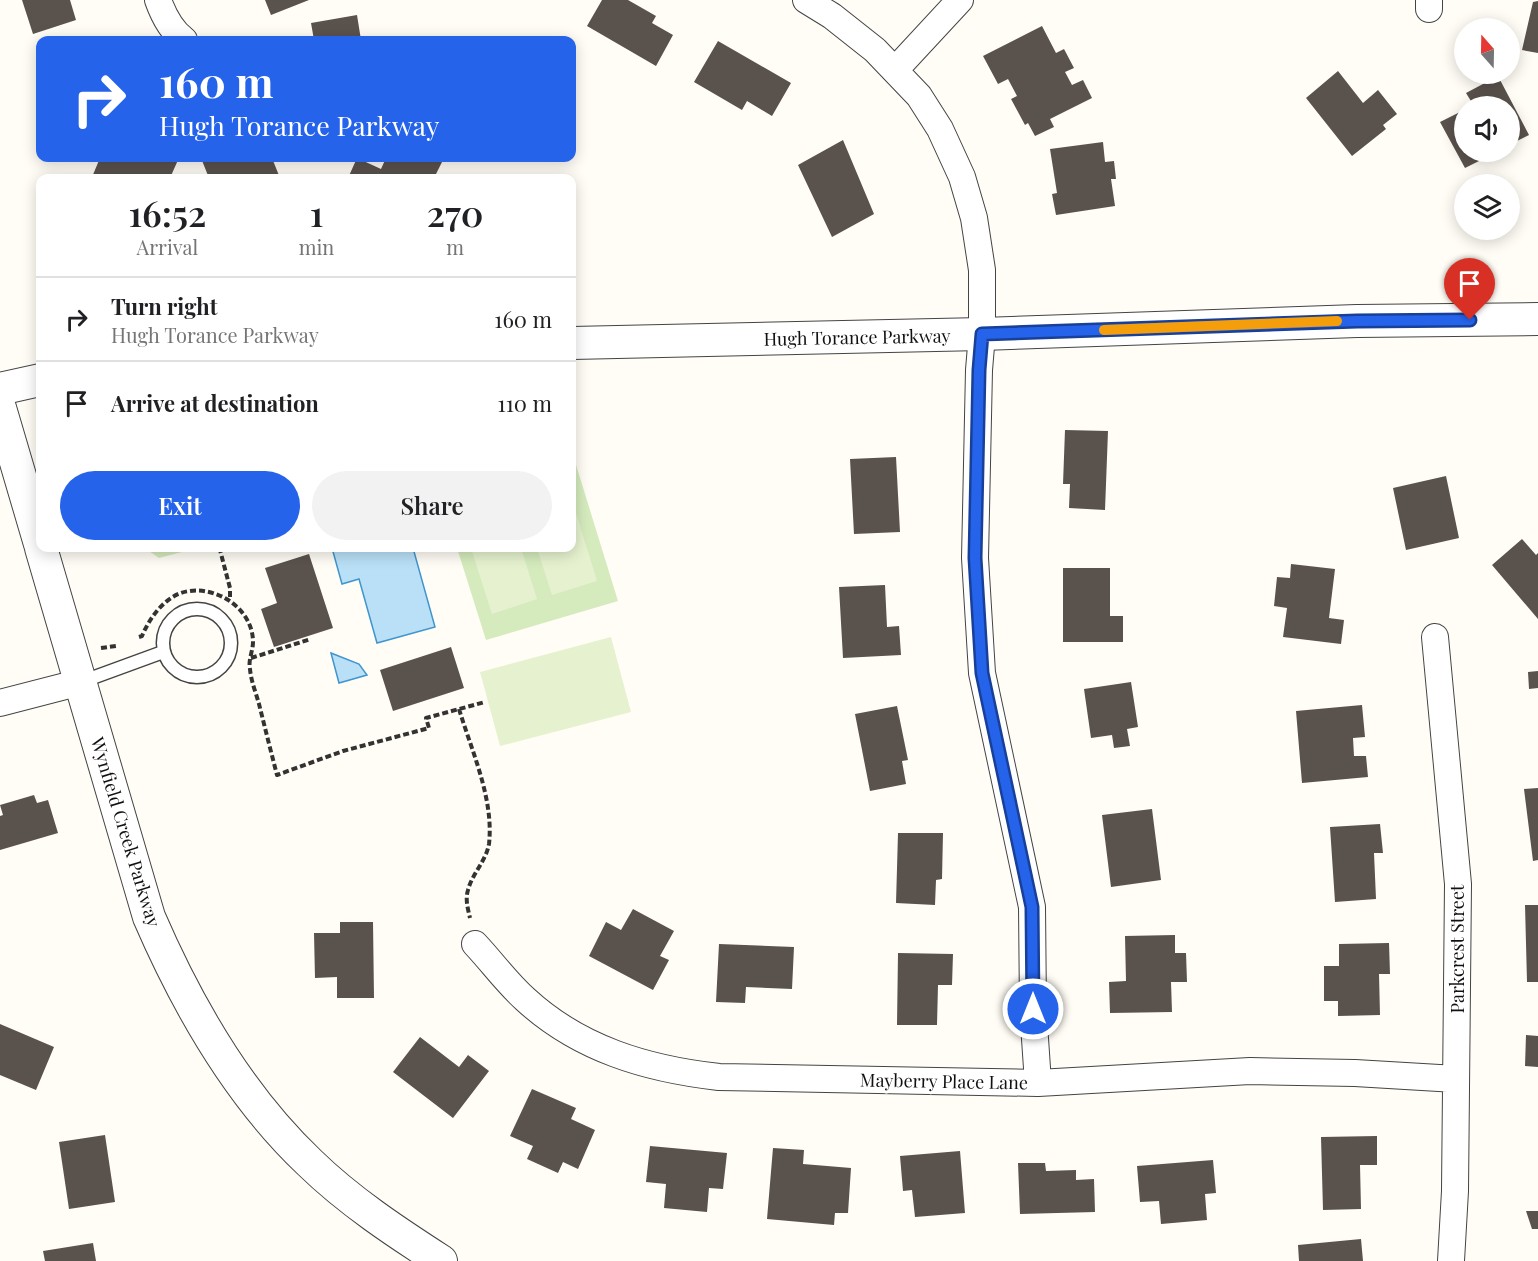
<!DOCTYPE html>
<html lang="en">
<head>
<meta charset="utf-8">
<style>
	:root { --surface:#fff; --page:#f2f2f2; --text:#202124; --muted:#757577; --line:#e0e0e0; --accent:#2563eb }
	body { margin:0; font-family:"Playfair Display",serif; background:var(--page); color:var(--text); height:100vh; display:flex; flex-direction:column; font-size:22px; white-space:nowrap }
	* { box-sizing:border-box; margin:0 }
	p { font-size:20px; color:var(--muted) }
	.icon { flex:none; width:33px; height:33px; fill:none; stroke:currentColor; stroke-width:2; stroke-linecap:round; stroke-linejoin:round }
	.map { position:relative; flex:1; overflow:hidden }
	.side { position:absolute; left:36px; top:174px; width:540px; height:378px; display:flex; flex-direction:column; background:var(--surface); border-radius:12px; box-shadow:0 3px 15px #0003 }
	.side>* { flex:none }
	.banner { position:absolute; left:36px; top:36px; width:540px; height:126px; border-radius:12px; box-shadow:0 3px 15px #0003; background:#2563eb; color:#fff; overflow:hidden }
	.needle { width:39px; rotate:340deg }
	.buttons { position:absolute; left:1454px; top:18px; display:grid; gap:12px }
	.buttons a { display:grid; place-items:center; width:66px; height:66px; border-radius:50%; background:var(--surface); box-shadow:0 3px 15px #0003; font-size:30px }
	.pin { position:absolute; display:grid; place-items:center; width:51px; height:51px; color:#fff; margin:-62px -26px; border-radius:50% 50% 50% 0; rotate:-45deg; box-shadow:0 0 6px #0007 }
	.pin .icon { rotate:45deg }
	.me { position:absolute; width:66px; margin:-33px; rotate:0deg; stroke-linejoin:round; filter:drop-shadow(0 0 4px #0008) }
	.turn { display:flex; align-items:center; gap:21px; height:126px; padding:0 24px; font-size:27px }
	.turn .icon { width:78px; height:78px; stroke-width:2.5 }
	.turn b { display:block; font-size:42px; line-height:51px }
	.eta { display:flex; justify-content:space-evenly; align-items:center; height:102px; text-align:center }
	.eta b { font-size:36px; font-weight:600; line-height:42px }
	.primary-button { display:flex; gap:12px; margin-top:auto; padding:12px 24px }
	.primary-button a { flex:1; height:69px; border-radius:36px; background:var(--accent); color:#fff; font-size:24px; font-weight:600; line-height:69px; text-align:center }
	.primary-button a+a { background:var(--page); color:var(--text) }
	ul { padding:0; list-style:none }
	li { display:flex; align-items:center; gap:18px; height:84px; padding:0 24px; border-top:2px solid var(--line) }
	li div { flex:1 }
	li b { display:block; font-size:22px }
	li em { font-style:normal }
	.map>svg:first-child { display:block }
	.green { fill:#d5ebbd }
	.pitch { fill:#e6f2cf }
	.water { fill:#b9e0f7; stroke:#3f96cf; stroke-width:1.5 }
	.building { fill:#5a524d }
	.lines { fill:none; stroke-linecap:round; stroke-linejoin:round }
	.service-casing { stroke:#444; stroke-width:15 }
	.minor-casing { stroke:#444; stroke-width:28 }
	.tertiary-casing { stroke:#444; stroke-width:34 }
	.path { stroke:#333; stroke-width:4; stroke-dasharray:6 3; stroke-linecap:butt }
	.service { stroke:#fff; stroke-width:12 }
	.minor { stroke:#fff; stroke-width:26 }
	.tertiary { stroke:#fff; stroke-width:32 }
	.route-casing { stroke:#184099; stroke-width:15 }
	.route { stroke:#2563eb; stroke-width:10 }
	.slow { stroke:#f59e0b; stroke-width:10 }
	.labels { text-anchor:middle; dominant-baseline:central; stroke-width:6; stroke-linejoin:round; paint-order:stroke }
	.street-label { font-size:18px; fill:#111; stroke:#fff }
</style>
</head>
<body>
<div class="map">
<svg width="1538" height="1261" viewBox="0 0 1538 1261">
	<rect width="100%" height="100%" fill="#fffdf5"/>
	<path class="green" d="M572,455H573L618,601L486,640L457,548H572Z
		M148,548H197L159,558L149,551Z"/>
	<path class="pitch" d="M572,500L597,581L552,595L537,548H572Z
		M471,548H521L537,599L492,614Z
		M611,637L631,712L500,746L480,672Z"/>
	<path class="water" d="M332,548H413L435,627L377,643L359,579L342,584Z
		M331,653L359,664L367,675L339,683Z"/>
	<path class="building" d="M22,0H70L76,20L33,34Z
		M265,0H309L271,15Z
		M602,0H628L656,16L652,23L673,35L656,66L587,26Z
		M1538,1V53L1522,50L1533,2Z
		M357,15L361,40H314L311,23Z
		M1042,26L1056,53L1064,49L1074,68L1065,72L1072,85L1083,80L1092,98L1050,119L1054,127L1035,136L1028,123L1025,125L1011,99L1017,96L1008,79L998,84L983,56Z
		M718,41L791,83L772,116L747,101L742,110L694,82Z
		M1338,71L1363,103L1378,90L1397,114L1383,125L1386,129L1352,156L1306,98Z
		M1498,76L1529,135L1509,145V106H1474L1466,93Z
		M1464,110V152H1497L1465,168L1440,122Z
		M843,140L874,214L832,237L798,165Z
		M1103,142L1105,162L1114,161L1116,179H1111L1115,206L1056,215L1052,194L1057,193L1050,149Z
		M100,158H173L178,160L170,178H96L92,177Z
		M201,158H235L236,160L244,158H272L280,178H209Z
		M357,158L381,169L386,158H444L434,178H348Z
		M1065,430L1108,431L1105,510L1069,508L1070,484H1063Z
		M896,457L900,532L854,534L850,459Z
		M1446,476L1459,538L1406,550L1393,488Z
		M1522,539L1536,555L1538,553V619L1492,565Z
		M309,554L333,628L274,647L261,609L277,603L265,568Z
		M1291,564L1335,569L1329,618L1344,620L1341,644L1283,637L1287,608L1274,606L1277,577L1290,578Z
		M1063,568H1110V616H1123V642H1063Z
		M885,585L887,627L899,626L901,655L843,658L839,587Z
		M451,647L464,688L393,711L380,670Z
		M1538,671V688L1529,689L1528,672Z
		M1131,682L1138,727L1127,729L1130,746L1114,748L1112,735L1091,738L1084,689Z
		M1362,705L1365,737L1353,738L1354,756H1366L1368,777L1302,783L1296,711Z
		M897,706L908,760L902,761L906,784L870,791L855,714Z
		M1538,788V860L1533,861L1524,789Z
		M34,795L37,803L48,800L58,833L0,850V816L3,815L0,805Z
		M1152,809L1161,880L1111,887L1102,815Z
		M1380,824L1383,853H1374L1376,899L1335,902L1330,827Z
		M898,833H943L942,879L936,880L935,905L896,903Z
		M1525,905H1538V982H1527Z
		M633,909L674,931L660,956L669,960L653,990L589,956L606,922L621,930Z
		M340,922H373L374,998H337V977L315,978L314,933H340Z
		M1175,935V953H1186L1187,982H1171L1172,1012L1110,1013L1109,982L1126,981L1125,936Z
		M1389,943L1390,974H1379L1380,1015L1338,1016V1001H1324V966H1339V944Z
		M719,944L794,947L792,989L746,987L745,1003L716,1002Z
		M898,953L953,954L952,985H938L937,1025H897Z
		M0,1024L54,1047L36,1090L0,1075Z
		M1526,1035L1538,1036V1067L1525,1066Z
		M420,1037L459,1067L468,1055L489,1071L453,1118L393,1072Z
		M532,1089L576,1108L571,1119L595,1130L578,1169L563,1162L558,1173L527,1159L533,1146L510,1136Z
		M105,1135L115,1202L69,1209L59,1142Z
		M1377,1136V1165H1360L1361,1209L1323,1210L1321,1137Z
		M650,1146L727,1153L723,1189L709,1188L707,1212L664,1208L666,1184L646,1182Z
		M773,1148L804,1150L803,1164L851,1168L848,1213H835L834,1225L767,1219Z
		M960,1151L965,1213L915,1217L912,1190L903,1191L900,1156Z
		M1213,1160L1216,1193L1205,1194L1207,1220L1161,1224L1159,1201L1140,1202L1137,1166Z
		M1018,1163H1045L1046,1171L1076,1170V1180L1094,1179L1095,1212L1020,1214Z
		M1526,1211H1538V1229H1532Z
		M1361,1239L1363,1261H1299L1298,1245Z
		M93,1243L96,1261H45L43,1251Z"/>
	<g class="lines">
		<defs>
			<path id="service" d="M163 643a34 34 0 1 1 68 0a34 34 0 1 1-68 0Z
				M81,682L163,652"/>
			<path id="minor" d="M158,0C163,14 172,31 184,40
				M806,0L832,16L875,50L919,96L940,129L962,177L974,218L982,270V334L979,370L975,558L982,673L1032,907L1033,1009L1038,1083
				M1429,0V9
				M896,69L960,0
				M1435,637L1458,884L1455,1191L1451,1261
				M0,703L81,682
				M475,944C492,962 507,983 525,999C579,1049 647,1069 719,1077L1038,1083L1250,1071L1355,1073L1456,1079"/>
			<path id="tertiary" d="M572,343L982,334L1357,321L1538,319
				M0,389L40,380
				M0,408L40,544
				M41,548L149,917C187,1005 240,1097 310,1163C349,1201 396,1232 441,1261"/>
		</defs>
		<use href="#service" class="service-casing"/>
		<use href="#minor" class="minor-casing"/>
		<use href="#tertiary" class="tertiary-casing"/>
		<path class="path" d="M222,548L220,550L230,588V600
			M139,637L142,636C150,617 167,593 190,591C219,587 253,610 253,642C253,651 248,660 250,669C251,681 256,693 259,704C265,728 271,752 277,775L343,751L429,728L426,718L485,702
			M101,648L116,646
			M251,658L311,639
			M459,709C472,752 494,799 489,844C486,861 472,874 468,890C465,900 468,909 470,918"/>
		<use href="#service" class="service"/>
		<use href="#minor" class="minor"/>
		<use href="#tertiary" class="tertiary"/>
	</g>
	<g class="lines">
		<defs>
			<path id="route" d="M1033,1009L1032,907L982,673L975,558L979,370L982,334L1357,321L1470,320"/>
		</defs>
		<use href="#route" class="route-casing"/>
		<use href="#route" class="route"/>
		<path class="slow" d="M1104,330L1337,321"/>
	</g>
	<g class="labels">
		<g class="street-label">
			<text transform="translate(857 337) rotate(-1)">Hugh Torance Parkway</text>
			<text transform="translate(126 832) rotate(73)">Wynfield Creek Parkway</text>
			<text transform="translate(1457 949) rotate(-90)">Parkcrest Street</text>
			<text transform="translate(944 1081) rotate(1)">Mayberry Place Lane</text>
		</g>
	</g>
</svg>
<div class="buttons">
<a><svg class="needle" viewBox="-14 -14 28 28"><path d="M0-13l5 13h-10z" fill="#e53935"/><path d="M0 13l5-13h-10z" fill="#757577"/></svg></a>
<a><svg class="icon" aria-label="sound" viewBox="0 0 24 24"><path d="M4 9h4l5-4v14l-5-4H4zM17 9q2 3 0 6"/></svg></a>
<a><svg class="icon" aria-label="layers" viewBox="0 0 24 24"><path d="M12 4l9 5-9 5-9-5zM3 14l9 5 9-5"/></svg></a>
</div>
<div class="pin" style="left:1470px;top:320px;background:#d93025"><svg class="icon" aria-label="arrive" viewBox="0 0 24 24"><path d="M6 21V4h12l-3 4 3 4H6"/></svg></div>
<svg class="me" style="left:1033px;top:1009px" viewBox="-20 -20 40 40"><circle r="17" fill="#2563eb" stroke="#fff" stroke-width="3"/><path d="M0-11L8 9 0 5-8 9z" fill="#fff"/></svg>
<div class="banner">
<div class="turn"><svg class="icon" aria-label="right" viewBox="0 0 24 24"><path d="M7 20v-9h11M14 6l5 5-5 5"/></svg><div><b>160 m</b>Hugh Torance Parkway</div></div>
</div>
<section class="side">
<div class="eta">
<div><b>16:52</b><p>Arrival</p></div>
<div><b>1</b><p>min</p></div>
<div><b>270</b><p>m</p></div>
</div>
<ul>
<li><svg class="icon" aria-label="right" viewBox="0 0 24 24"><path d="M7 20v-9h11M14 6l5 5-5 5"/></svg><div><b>Turn right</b><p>Hugh Torance Parkway</p></div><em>160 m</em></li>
<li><svg class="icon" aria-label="arrive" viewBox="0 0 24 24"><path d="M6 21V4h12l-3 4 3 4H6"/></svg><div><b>Arrive at destination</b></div><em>110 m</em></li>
</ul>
<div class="primary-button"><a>Exit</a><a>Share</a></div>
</section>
</div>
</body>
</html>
